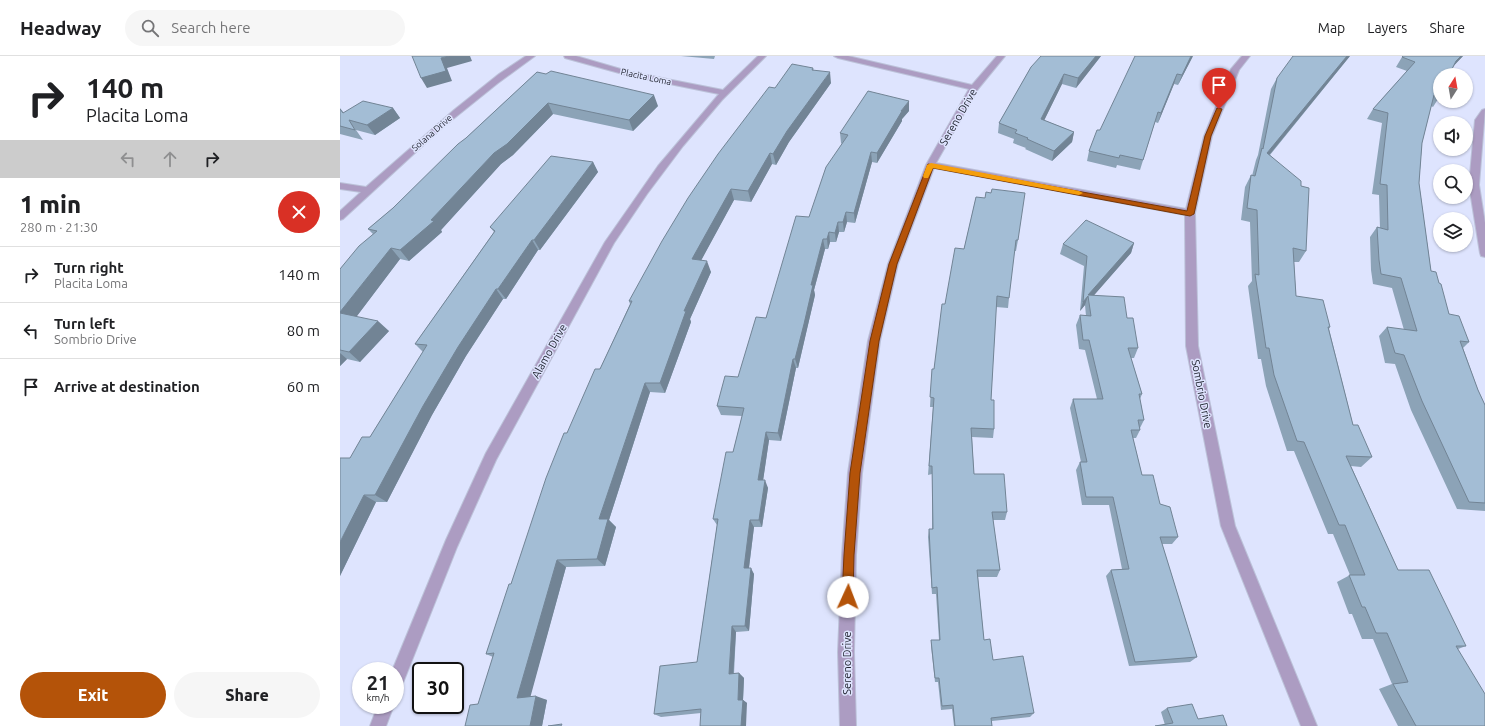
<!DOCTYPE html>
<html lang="en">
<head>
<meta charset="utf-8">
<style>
	:root { --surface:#fff; --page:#f6f6f6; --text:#202124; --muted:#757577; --line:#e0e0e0; --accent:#b45309 }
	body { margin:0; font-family:Ubuntu,sans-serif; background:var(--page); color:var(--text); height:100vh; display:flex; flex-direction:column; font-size:15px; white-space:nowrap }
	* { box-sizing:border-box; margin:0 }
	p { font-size:13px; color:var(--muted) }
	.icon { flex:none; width:22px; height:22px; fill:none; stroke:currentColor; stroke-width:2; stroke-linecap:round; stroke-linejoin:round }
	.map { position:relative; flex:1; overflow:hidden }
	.panel { display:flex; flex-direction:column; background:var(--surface); width:340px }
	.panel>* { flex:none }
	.top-card { background:#fff; color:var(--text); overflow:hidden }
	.needle { width:26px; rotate:11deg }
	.controls { position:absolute; left:1093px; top:12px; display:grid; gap:8px }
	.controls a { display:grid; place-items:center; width:40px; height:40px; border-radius:50%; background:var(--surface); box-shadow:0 1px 3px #0004; font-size:20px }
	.speed { position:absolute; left:12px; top:606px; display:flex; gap:8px; font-size:20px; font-weight:700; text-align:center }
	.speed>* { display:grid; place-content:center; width:52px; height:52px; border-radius:50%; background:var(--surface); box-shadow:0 1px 3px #0004; line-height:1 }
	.speed small { font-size:10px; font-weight:400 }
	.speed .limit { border:2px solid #111; border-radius:6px; background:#fff; color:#111 }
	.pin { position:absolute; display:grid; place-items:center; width:34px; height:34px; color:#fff; margin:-41px -17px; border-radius:50% 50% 50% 0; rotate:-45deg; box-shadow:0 0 4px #0007 }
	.pin .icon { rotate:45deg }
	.me { position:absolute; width:44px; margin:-22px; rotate:2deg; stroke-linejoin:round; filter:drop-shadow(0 0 3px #0008) }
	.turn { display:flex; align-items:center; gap:14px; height:84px; padding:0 20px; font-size:18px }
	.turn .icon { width:52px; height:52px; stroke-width:2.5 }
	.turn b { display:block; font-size:28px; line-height:34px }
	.lanes { display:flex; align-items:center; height:38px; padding:0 20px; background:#0003; justify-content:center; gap:20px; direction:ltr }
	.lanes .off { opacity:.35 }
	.round { display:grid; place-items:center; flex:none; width:42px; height:42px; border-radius:21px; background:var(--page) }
	.summary { display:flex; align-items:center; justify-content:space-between; height:68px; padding:0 20px }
	h1 { font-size:24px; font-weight:800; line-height:30px }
	.primary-button { display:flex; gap:8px; margin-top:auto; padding:8px 20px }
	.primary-button a { flex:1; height:46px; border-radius:24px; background:var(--accent); color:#fff; font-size:16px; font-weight:800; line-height:46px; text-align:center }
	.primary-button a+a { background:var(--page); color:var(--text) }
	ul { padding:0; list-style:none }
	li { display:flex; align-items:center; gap:12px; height:56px; padding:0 20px; border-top:1px solid var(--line) }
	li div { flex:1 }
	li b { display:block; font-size:15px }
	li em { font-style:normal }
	header { display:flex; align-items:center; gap:24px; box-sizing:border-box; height:56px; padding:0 20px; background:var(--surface); border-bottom:1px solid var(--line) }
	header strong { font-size:19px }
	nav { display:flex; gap:22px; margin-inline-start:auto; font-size:14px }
	.search { width:280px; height:36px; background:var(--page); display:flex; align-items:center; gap:10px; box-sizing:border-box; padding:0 14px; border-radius:22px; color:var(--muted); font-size:15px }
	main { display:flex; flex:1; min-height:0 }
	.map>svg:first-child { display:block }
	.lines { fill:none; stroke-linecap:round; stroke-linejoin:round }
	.street-casing { stroke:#bcc2d9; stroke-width:2 }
	.street { fill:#ac9cc2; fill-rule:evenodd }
	.wall { fill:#8ca3b7 }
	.shaded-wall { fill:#728495 }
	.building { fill:#a3bdd5; stroke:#728495 }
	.route { fill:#b45309; stroke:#753606 }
	.slow { fill:#f59e0b }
	.labels { text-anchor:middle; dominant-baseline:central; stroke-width:3; stroke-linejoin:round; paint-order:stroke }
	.far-street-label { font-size:9px; fill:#232632; stroke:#dee4fe }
	.street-label { font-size:11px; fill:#232632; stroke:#dee4fe }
</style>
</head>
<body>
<header>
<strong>Headway</strong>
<div class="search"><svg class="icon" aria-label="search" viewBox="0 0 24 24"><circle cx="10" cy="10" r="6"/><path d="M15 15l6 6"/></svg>Search here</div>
<nav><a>Map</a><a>Layers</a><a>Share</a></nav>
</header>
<main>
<section class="panel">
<div class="top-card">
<div class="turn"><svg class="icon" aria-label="right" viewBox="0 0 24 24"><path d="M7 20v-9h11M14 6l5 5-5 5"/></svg><div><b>140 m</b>Placita Loma</div></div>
<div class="lanes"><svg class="icon off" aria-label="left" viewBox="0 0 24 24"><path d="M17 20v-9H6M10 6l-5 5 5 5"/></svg><svg class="icon off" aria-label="ahead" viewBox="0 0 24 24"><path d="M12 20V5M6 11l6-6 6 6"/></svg><svg class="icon" aria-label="right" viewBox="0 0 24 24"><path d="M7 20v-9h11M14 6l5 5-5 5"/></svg></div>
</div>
<div class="summary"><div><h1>1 min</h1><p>280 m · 21:30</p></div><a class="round" style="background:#d93025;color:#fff"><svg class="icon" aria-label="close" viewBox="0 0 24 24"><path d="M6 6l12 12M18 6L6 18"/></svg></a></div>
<ul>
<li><svg class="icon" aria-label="right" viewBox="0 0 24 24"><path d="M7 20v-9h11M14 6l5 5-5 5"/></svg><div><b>Turn right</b><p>Placita Loma</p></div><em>140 m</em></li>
<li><svg class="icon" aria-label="left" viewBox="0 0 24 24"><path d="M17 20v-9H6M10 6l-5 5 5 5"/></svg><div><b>Turn left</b><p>Sombrio Drive</p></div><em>80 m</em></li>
<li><svg class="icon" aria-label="arrive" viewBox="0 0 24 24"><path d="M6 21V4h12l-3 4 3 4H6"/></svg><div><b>Arrive at destination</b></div><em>60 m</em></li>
</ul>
<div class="primary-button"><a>Exit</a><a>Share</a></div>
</section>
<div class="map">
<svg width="1145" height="670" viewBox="0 0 1145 670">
	<rect width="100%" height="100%" fill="#dee4fe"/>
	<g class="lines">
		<defs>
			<path id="street" d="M186,0H195L158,27L102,72L3,163L0,164V155L21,136L0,133V127L26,131L114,54L159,18Z
				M224,0H236L291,16L383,34L418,0H426L382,44L343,90L307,138L274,187L156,404L117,491L61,632L55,634V615H52L106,484L146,397L265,186L318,110L379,38L290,20L225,2Z
				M494,0H508L632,29L657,0H665L638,33L596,107L846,153L864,80L891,13L902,0H910L899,14L872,80L855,157L858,290L895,470L977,670H961L881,470L846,290L845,159L594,112L558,208L540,285L522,417L516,499L514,596L516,670H500L498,596L502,499L508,417L528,285L548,208L586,109L629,33L498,2Z
				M1145,53L1139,129L1145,167V201L1141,200L1140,197L1129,129L1135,64L1142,54Z
				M38,649H54L46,670H30Z"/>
		</defs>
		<use href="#street" class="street-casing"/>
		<use href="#street" class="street"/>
	</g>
	<path class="wall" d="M341,0H375L374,3Z
		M761,0L736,32L722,28L704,64L734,76L732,86L712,105L685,93L686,92L673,87L674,83L658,77L659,67L691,11Z
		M853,0L838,29L834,28L818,67L815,66L800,114L777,109L776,112L747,105L749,95L760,74Z
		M1010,0L930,99L961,130L966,195L959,206H954L956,240L990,271L989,273L1013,369L1032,401L1021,411L1011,410L1058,514L1126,590L1118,593L1145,670H1058L1039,633L1052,628L1033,583H1022L1012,558H1009L997,526L1010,519L993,478H988L954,395H947L926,330L921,303H918L908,230L912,225L910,166L901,164L905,131L911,119L912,120L916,104L918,99L931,33L937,22Z
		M1123,0L1113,10L1100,40L1093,51L1091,50L1082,87L1079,127L1091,215L1099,227L1109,258L1129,286L1123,292L1138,334L1145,349V455L1117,453L1071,354L1055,308L1045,307L1039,280L1047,271L1064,274L1052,232L1033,228L1031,214L1030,181L1037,171L1040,172L1039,139L1032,138L1042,67L1027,63L1033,53L1067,15L1056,11L1062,1Z
		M473,12L474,15L491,27L449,86L436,109L432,108L411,146L394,144L361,204L371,216L350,263L351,266L325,337L310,336L269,464L276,471L265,510L226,511L190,640L207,644L202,670H125L138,648L153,601L146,598L171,528L227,377L260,313L290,248L289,245L435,32Z
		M197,16L318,50L293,75L213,58L173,99L161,108L101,174L102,176L69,205L60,203L16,261L49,275L20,306L7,303L0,310V213L33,178L28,173L53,152L126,82Z
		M0,52L4,57L53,52L60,62L35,79L16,74L23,84L0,78Z
		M569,55L562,63V65L537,107L532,106L515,167L507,166L504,176H499L496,186H490L488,193H485L474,234L475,239L466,277L458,312H456L441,385L429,384L423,424L428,432L422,471H414L409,512L414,518L409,575L396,576L394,618L399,617L404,622L403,644L407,647L361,657L321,661L314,658L357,606L377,469L373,463L393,396L402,360L381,359L377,350L398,321L426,262L502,88L501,87L500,77Z
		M253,106L258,116L200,194H198L166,243H163L126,300L92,359L47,446H36L0,520L10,402L30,381L83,296L75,288L154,176L150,171Z
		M636,141L678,184L676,195H674L669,242L668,252L656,251L651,344L654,373L653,382L632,381L634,418L667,456L665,464H653L660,514L657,521H638L644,584L653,604L694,657L690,661L652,665V670H614L612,653L601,654L598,626H595L591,590V584H599L596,538H592L588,481L589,473H592V418L588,419L593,351H590L592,313H594L605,248L624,193Z
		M794,187L791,197L753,240L787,262L798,292L794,302H791L802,338L800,343L804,364L800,372V374L796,382H793L802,419L838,481L832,488H822L857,601L850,606L789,610L766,520L771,514L782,513L769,449H742L736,414L740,406H741L730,352L733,343H757L745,294L739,293L736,269L740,259L746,260L745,249L740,255L744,210L720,198L723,188Z
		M827,652L858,663L825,669L821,656Z"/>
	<path class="shaded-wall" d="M109,0H130L132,5L107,12L112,25L87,32L81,22L101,2Z
		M756,0H761L736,32L738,22Z
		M851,0H853L838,29L842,19Z
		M1007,0H1010L921,109L927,97Z
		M1121,0H1123L1109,15L1116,5Z
		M490,16L491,27L449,86L436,109L433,98L447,75Z
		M724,18L722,28L700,73L701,63Z
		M837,18L834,28L818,67L821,57Z
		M314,39L318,50L293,75L289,64Z
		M569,45V55L562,63V65L537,107V97L561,55Z
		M208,47L213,58L173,99L161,108L101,174L102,176L69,205L60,194L91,164L154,97Z
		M53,52L60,62L35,79L27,69Z
		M734,76L732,86L712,105L714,95Z
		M531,96L532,106L515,167L514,157Z
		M430,97L432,108L411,146L408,135Z
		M253,106L258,116L200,194L194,184Z
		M391,133L394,144L356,214L352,203Z
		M506,156L507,166L504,176L503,166Z
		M498,166L499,176L496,186L495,177Z
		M489,176L490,186L488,193L487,183Z
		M483,183L485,193L474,234L475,239L458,312L455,303L471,229Z
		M192,184L198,194L166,243L158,233Z
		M794,187L791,197L749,245L748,239Z
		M51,192L60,203L11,268L0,258V256Z
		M367,205L371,216L350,263L351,266L325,337L320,327L344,255Z
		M156,233L163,243L126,300L92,359L47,446L35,439L83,350L118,291Z
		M748,240L745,249L740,255L743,246Z
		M38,265L49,275L20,306L9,296Z
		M0,297L7,303L0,310Z
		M453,303L456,312L441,385L438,377Z
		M305,327L310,336L269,464L276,471L265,510L257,503L259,463Z
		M426,376L429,384L422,432L418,424Z
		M425,424L428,432L422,471L419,464Z
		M24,439L36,446L0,520V486Z
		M410,464L414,471L408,519L404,512Z
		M217,504L226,511L189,646L177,642Z
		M411,512L414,518L409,575L405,570Z
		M392,570L396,576L393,622L389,618Z
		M399,617L404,622L403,644L407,647L406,670H401L398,644Z
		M196,640L207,644L202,670H190Z"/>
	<path class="building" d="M72,0H109L101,2L106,15L81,22Z
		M701,0H756L738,22L724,18L701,63L734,76L714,95L687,83L688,82L675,77L677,74L659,67L691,11Z
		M795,0H851L842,19L837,18L821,57L818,56L803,104L780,99L779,102L749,95L757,74H760Z
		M953,0H1007L927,97L961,125V130L969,132L966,195L953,192L956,240L983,244L990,271H988L1013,369H1018L1032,401L1006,400L1058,514H1089L1126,590H1116L1145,638V670H1076L1053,628L1068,626L1047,577H1036L1025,551H1022L1009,519H1025L1005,469H999L964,386L957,385L934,319L929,292H926L915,218L919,219L917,154L907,152L911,119L915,120L922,92L923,93L937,22Z
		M1063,0H1121L1116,5L1109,19H1100V41L1094,39L1082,87L1079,127L1091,215L1096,216L1099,227L1101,228L1109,258L1119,260L1129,286L1120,285L1138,334L1145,349V447L1129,446L1082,345L1064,299L1055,297L1047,271L1077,275L1061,222L1041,218L1039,204L1037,171L1048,174L1047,129L1040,128L1048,57L1033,53L1075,6L1062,1Z
		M452,8L473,12L472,14L490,16L447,75L433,98L430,97L408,135L391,133L352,203L367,205L344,255H346L320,327H305L259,463H268L257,503L217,504L177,642L196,640L190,670H125L130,649L138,648L154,597L146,598L169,528H171L206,422L224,377H227L255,313H260L292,245H289L322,185L348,142L378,98L429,31L435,32Z
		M211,15L314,39L289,64L208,47L167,88L154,97L91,164L94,165L60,194L51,192L0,256V213L19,190L37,175L28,173L53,152L118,88L126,82L197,16L206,18Z
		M528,35L569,45L561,55H562L537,97L531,96L514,157L506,156L503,166H498L495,177L489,176L487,183H483L471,229H473L464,268L455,303H453L438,377L426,376L418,424H425L419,464H410L404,512H411L405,570H392L389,618L399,617L398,644H403L401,670H360L361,653L314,658L320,610L357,606L378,463H373L386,396H393L404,352L377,350L385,320L398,321L416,261L426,262L456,160L469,161L486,111L508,79L500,77Z
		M23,45L53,52L27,69L9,64L15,74L0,70V53L3,57Z
		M211,100L253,106L194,184H192L158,233H156L118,291L83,350L35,439H24L0,486V402H10L22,381H30L87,289L75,288L155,175L150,171Z
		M652,133L685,137L678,184H676L669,242L657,240L651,344H654V373L631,372L634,418H664L667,456H652L660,514H637L644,584L650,583L653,604L683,600L694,657L651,662L652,670H615L613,649L602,650L599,622H595L591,584H600L597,531L592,532L589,473H593L592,410H589L594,342L590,341L592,313H594L602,248H605L615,192L624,193L636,141L645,142L646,136L651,137Z
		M746,164L794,187L748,239L784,241L787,262H793L798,292H788L802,338H799L804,364H798L800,374H791L802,419H813L820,448L830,451L838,481H820L857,601L795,606L771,514L789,513L773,441H746L740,406H747L733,343H763L749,284H743L740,259L751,260L748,240L743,246L747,200L723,188Z
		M0,257L38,265L9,296L0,294Z
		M852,648L858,663L883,659L887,670H815L833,667L827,652Z
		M222,668L221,670H208Z"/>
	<path class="route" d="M877,52L882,53L871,80L854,158L850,160L593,112L557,208L539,285L520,417L514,499L513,541L512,545L508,546L504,545L502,541L504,499L510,417L530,285L549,208L588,108L847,155L865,80Z"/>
	<path class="slow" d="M591,107L739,135L743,137L739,139L593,112L588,122H584L583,120L587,109Z"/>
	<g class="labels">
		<g class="far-street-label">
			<text transform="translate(306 21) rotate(12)">Placita Loma</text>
			<text transform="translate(92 77) rotate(-41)">Solana Drive</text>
		</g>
		<g class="street-label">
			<text transform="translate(618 61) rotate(-60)">Sereno Drive</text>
			<text transform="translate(209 295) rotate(-61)">Alamo Drive</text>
			<text transform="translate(862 338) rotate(79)">Sombrio Drive</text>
			<text transform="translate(507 607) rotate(-90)">Sereno Drive</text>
		</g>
	</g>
</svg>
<div class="controls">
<a><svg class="needle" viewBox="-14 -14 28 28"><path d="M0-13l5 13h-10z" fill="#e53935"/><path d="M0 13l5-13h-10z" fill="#757577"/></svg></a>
<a><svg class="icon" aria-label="sound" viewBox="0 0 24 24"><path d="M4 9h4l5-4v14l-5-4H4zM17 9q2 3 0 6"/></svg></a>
<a><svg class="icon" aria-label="search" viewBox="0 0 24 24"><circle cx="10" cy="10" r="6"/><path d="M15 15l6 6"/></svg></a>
<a><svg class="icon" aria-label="layers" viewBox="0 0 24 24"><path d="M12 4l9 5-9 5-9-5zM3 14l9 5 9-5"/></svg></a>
</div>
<div class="speed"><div>21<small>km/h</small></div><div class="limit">30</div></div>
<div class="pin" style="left:879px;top:53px;background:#d93025"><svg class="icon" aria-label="arrive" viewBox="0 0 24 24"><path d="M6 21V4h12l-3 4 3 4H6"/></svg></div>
<svg class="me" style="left:508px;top:541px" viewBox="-20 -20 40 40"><circle r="19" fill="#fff"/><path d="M0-13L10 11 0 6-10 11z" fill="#b45309"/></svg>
</div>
</main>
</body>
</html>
